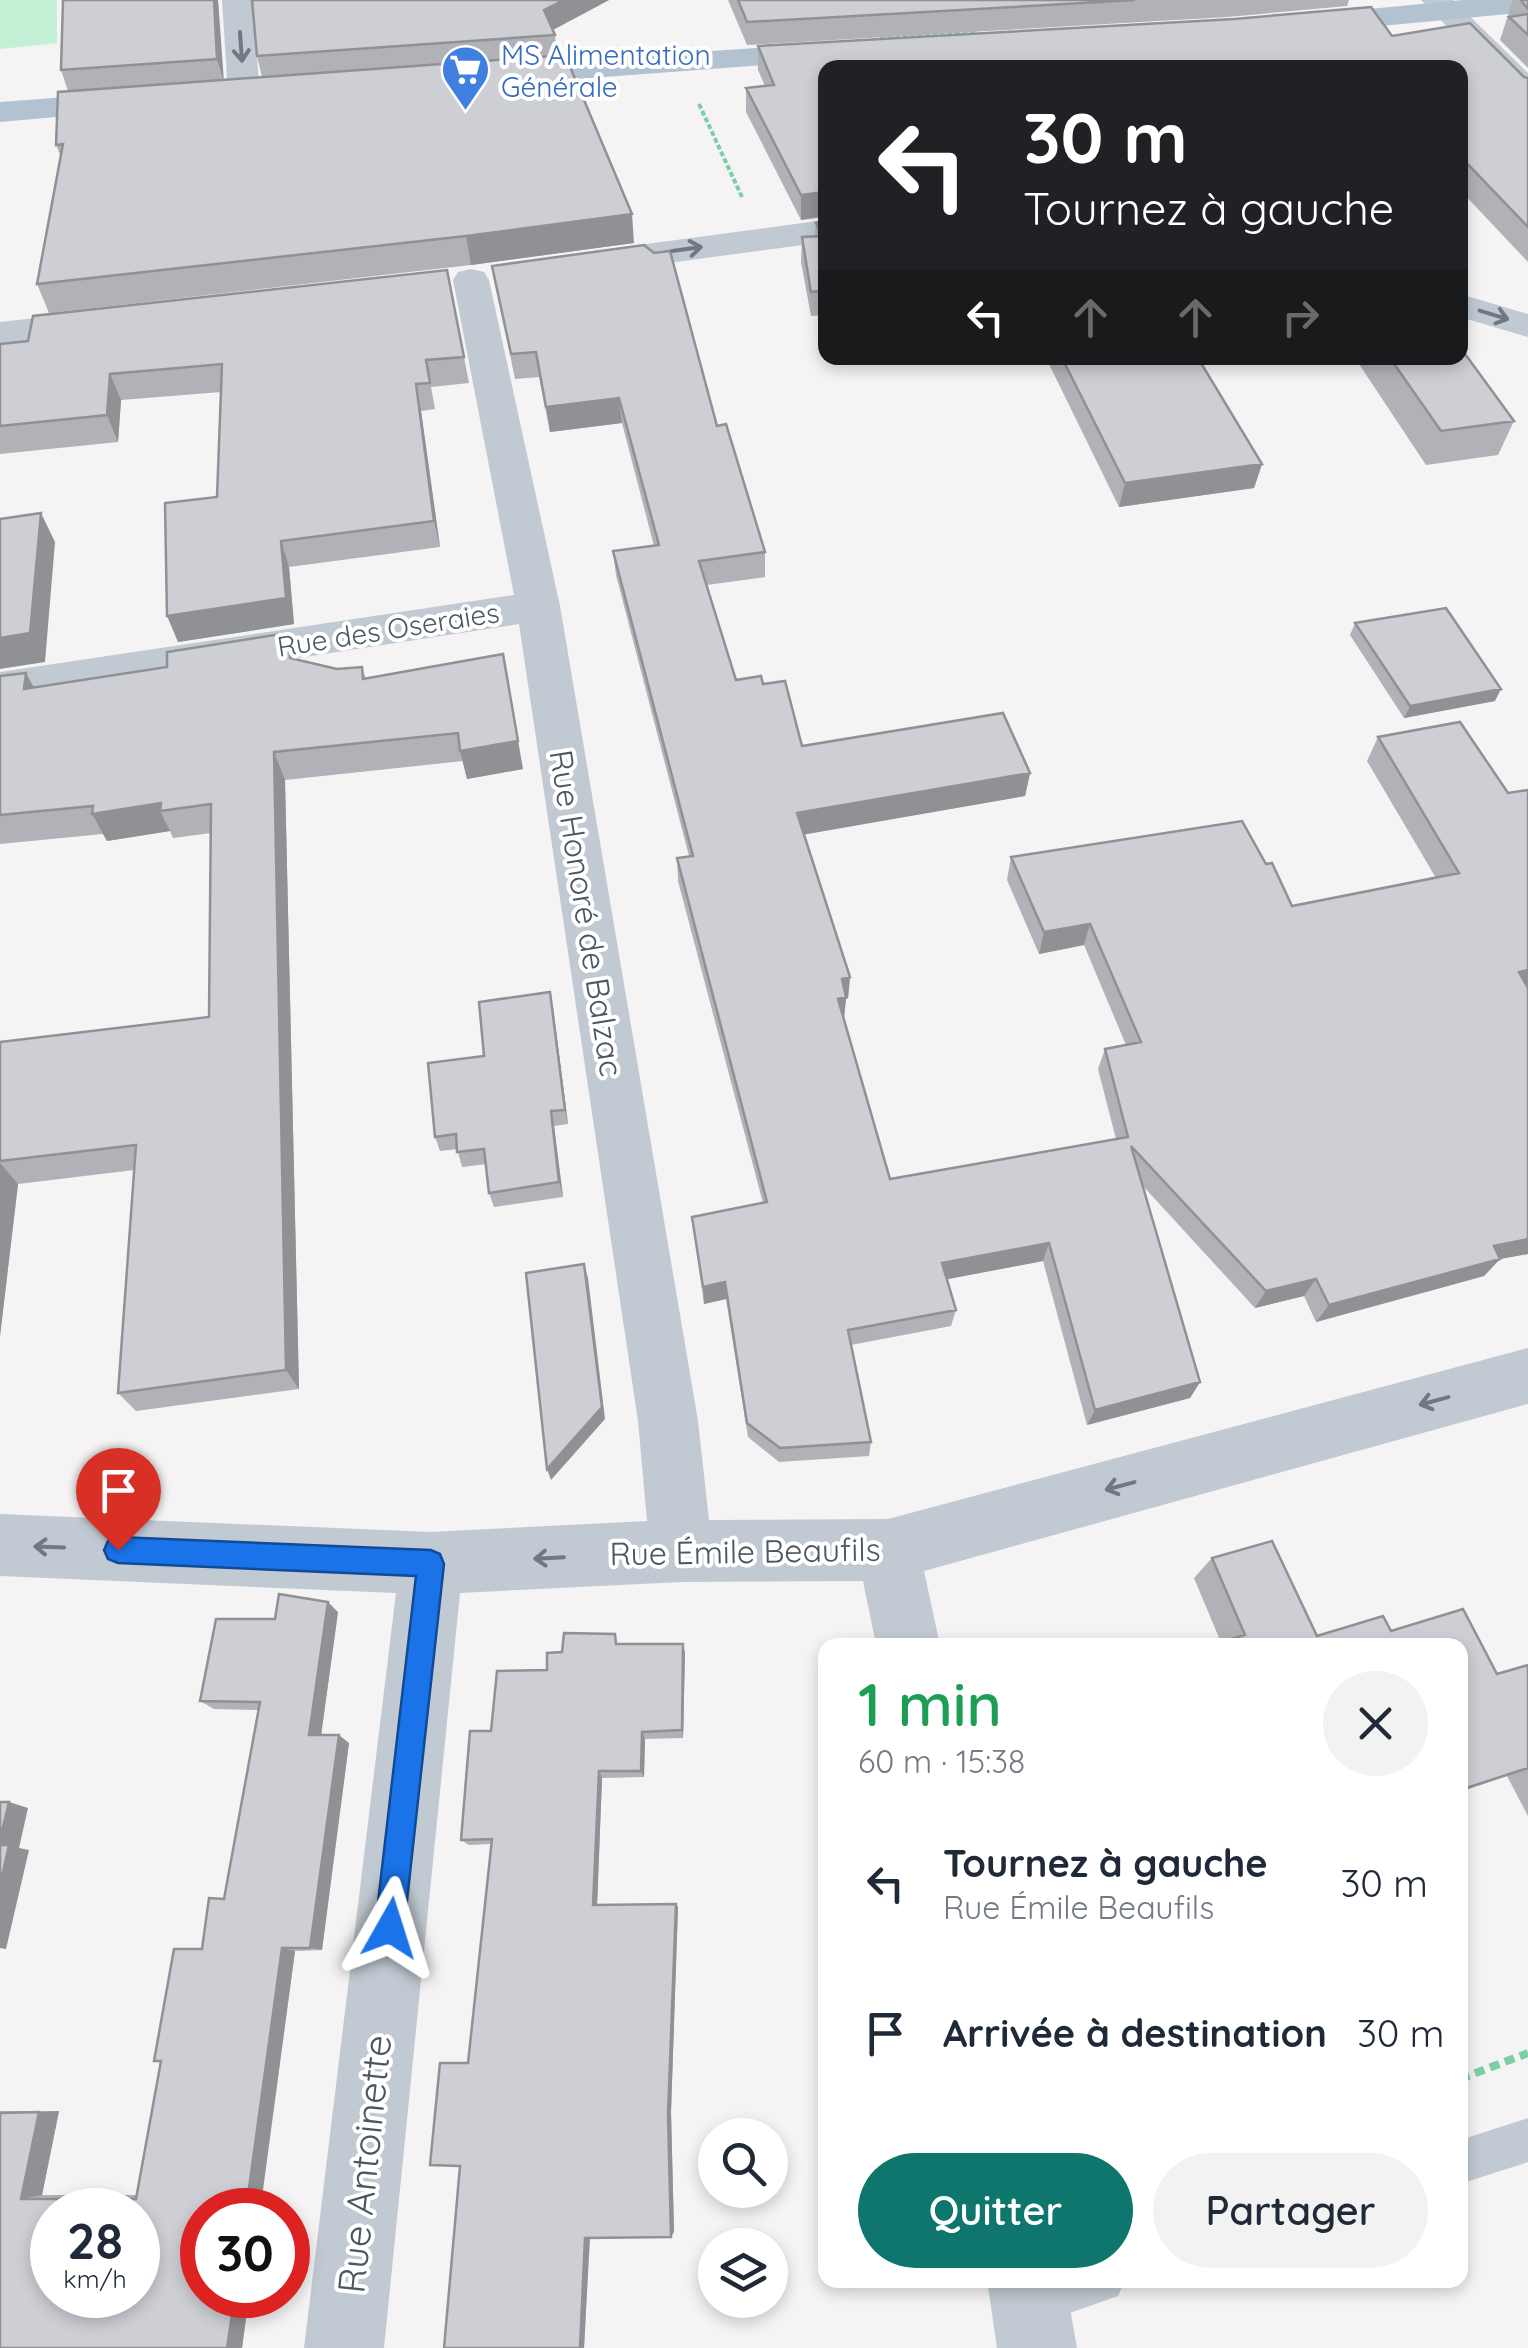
<!DOCTYPE html>
<html lang="fr">
<head>
<meta charset="utf-8">
<style>
	:root { --surface:#fff; --page:#f2f2f3; --text:#1f2937; --muted:#747a83; --accent:#0f766e }
	body { margin:0; font-family:Quicksand,sans-serif; background:var(--page); color:var(--text); height:100vh; display:flex; flex-direction:column; font-size:38px; white-space:nowrap }
	* { box-sizing:border-box; margin:0 }
	p { font-size:32px; color:var(--muted) }
	.icon { flex:none; width:55px; height:55px; fill:none; stroke:currentColor; stroke-width:2; stroke-linecap:round; stroke-linejoin:round }
	.map { position:relative; flex:1; overflow:hidden }
	.drawer { position:absolute; left:818px; top:1638px; width:650px; height:650px; display:flex; flex-direction:column; background:var(--surface); border-radius:20px; box-shadow:0 5px 15px #0003 }
	.drawer>* { flex:none }
	.hud { position:absolute; left:818px; top:60px; width:650px; height:305px; border-radius:20px; box-shadow:0 5px 15px #0003; background:#202124; color:#fff; overflow:hidden }
	.buttons { position:absolute; left:698px; top:2118px; display:grid; gap:20px }
	.buttons a { display:grid; place-items:center; width:90px; height:90px; border-radius:50%; background:var(--surface); box-shadow:0 5px 15px #0003; font-size:50px }
	.speed { position:absolute; left:30px; top:2188px; display:flex; gap:20px; font-size:50px; font-weight:700; text-align:center }
	.speed>* { display:grid; place-content:center; width:130px; height:130px; border-radius:50%; background:var(--surface); box-shadow:0 5px 15px #0003; line-height:1 }
	.speed small { font-size:25px; font-weight:400 }
	.speed .limit { border:15px solid #d22; background:#fff; color:#111 }
	.pin { position:absolute; display:grid; place-items:center; width:85px; height:85px; color:#fff; margin:-102px -42px; border-radius:50% 50% 50% 0; rotate:-45deg; box-shadow:0 0 10px #0007 }
	.pin .icon { rotate:45deg }
	.me { position:absolute; width:110px; margin:-55px; rotate:6deg; stroke-linejoin:round; filter:drop-shadow(0 0 8px #0008) }
	.turn { display:flex; align-items:center; gap:35px; height:210px; padding:0 40px; font-size:45px }
	.turn .icon { width:130px; height:130px; stroke-width:2.5 }
	.turn b { display:block; font-size:70px; line-height:85px }
	.lanes { display:flex; align-items:center; height:95px; padding:0 40px; background:#0003; justify-content:center; gap:50px; direction:ltr }
	.lanes .off { opacity:.35 }
	.round { display:grid; place-items:center; flex:none; width:105px; height:105px; border-radius:52px; background:var(--page) }
	.headline { display:flex; align-items:center; justify-content:space-between; height:170px; padding:0 40px }
	h1 { font-size:60px; font-weight:600; line-height:75px; color:#1e9e55 }
	.action { display:flex; gap:20px; margin-top:auto; padding:20px 40px }
	.action a { flex:1; height:115px; border-radius:60px; background:var(--accent); color:#fff; font-size:40px; font-weight:600; line-height:115px; text-align:center }
	.action a+a { background:var(--page); color:var(--text) }
	ul { padding:0; list-style:none }
	li { display:flex; align-items:center; gap:30px; height:150px; padding:0 40px }
	li div { flex:1 }
	li b { display:block; font-size:38px }
	li em { font-style:normal }
	.map>svg:first-child { display:block }
	.green { fill:#c3f1d5 }
	.lines { fill:none; stroke-linecap:round; stroke-linejoin:round }
	.path-far1 { stroke:#7ad0a6; stroke-width:4; stroke-dasharray:5 2.5; stroke-linecap:butt }
	.path { stroke:#7ad0a6; stroke-width:8; stroke-dasharray:10 6; stroke-linecap:butt }
	.lane { fill:#c1cad2; fill-rule:evenodd }
	.street { fill:#c1cad2; fill-rule:evenodd }
	.primary { fill:#b3c2d1; fill-rule:evenodd }
	.wall { fill:#b0b2b7 }
	.shaded-wall { fill:#909195 }
	.building { fill:#cdcfd5; stroke:#909195; stroke-width:2.5; fill-rule:evenodd }
	.oneway { stroke:#6e7983 }
	.route { fill:#1a73e8; stroke:#114b97; stroke-width:2.5 }
	.labels { text-anchor:middle; dominant-baseline:central; stroke-width:8; stroke-linejoin:round; paint-order:stroke }
	.far-shop-label { font-size:28px; fill:#366cbe; stroke:#fff; text-anchor:start }
	.far-street-label { font-size:28px; fill:#4a5661; stroke:#fff }
	.street-label { font-size:32px; fill:#4a5661; stroke:#fff }
	.near-street-label { font-size:38px; fill:#4a5661; stroke:#fff }
</style>
</head>
<body>
<div class="map">
<svg width="1528" height="2348" viewBox="0 0 1528 2348">
	<rect width="100%" height="100%" fill="#f5f3f3"/>
	<path class="green" d="M0,0H57V43L0,49Z"/>
	<g class="lines">
		<path class="path-far1" d="M880,39L977,32
			M699,104L742,197"/>
		<path class="path" d="M1460,2079L1528,2053"/>
		<path class="lane" d="M1528,2118V2162L1460,2184V2140Z
			M1032,2280H1125L1118,2296L1030,2327L1014,2320L1007,2304L1014,2288Z"/>
		<path class="street" d="M222,0H252L260,93L255,100H233L228,93Z
			M1421,0H1453L1528,73V101L1517,98Z
			M825,220V242L594,273L581,270L576,262L581,254L594,251Z
			M471,269L484,272L489,280L560,606L698,1421L709,1520L888,1519L1528,1348V1404L924,1571L940,1645H876L863,1581L681,1582L460,1593L384,2348H304L396,1593L0,1576V1514L431,1532L647,1521L638,1421L519,624L0,704V672L514,595L453,280L458,272Z
			M1460,294L1528,314V337L1460,317Z
			M106,310L119,313L125,321L119,329L0,344V322Z
			M987,2280H1065L1077,2348H997Z"/>
		<path class="primary" d="M1463,0H1528V12L1307,33L1296,31L1292,24L1296,17L1307,15Z
			M832,43L843,45L848,52L843,59L499,85L488,82L483,75L488,68L499,65Z
			M134,92L145,95L150,102L145,109L0,122V102Z"/>
	</g>
	<path class="wall" d="M218,0L223,80L262,77L257,56L252,0H609L553,30L555,35L557,55L634,243L471,265L49,313L37,284L61,157L56,145L68,91L61,70Z
		M728,0H1349L1347,6L1228,17L747,45Z
		M1513,0H1528V68L1500,40Z
		M1392,36L1528,78V262L1460,190V68H825V217L801,220L746,112V88L765,86L758,70V46Z
		M825,221V315L811,316L801,262L802,237L815,236L816,223Z
		M492,266L717,426L765,552V577L707,585L736,680L763,684L802,746L1030,773L1025,796L804,834L850,977L848,998L846,999L844,1018L890,1179L1116,1139L1098,1069L1105,1049L1126,1045L1084,945L1039,954L1007,880L1011,857L1266,864L1292,906L1436,878L1367,761L1378,737L1508,793L1528,790V1254L1500,1259L1484,1276L1316,1322L1304,1296L1255,1308L1143,1186L1200,1382L1190,1398L1087,1425L1043,1261L947,1279L956,1310L951,1326L851,1345L871,1442L869,1456L779,1462L748,1437L726,1299L704,1304L692,1217L763,1203L678,881L677,858L689,856L616,575L613,551L654,546L622,423L550,432L539,377L515,379Z
		M447,270L469,383L431,387L435,409L421,411L440,547L289,567L294,624L178,642L217,497L221,392L121,400L118,442L0,454V344L28,341Z
		M1046,358H1198L1262,464L1254,488L1119,507Z
		M1355,358H1460L1514,421L1498,455L1426,465Z
		M1355,623L1495,701L1404,718L1350,635Z
		M297,660L337,669L362,667L366,679L523,769L467,779L463,761L285,780L299,1389L136,1411L118,1393L134,1170L18,1184L0,1336V1042L209,1017L211,833L173,838L170,831L107,841L103,834L0,844V676L26,673L34,688Z
		M553,1008L568,1124L554,1126L563,1197L494,1207L489,1193L486,1164L462,1167L457,1149L440,1151L435,1137L484,1056Z
		M1272,1541L1317,1636L1383,1616L1391,1631L1463,1609L1497,1674L1528,1665V1816L1507,1776L1460,1792V1645H1222L1194,1578L1212,1558Z
		M338,1612L321,1735L349,1743L322,1950L295,1951L242,2348H0V2111H59L42,2195H137L202,1949L224,1899L259,1710L214,1709L200,1701L275,1619Z
		M619,1644H683L685,1653L683,1738L645,1739L644,1777L602,1778L597,1905L676,1904L678,1907L671,2112L674,2232L590,2238L584,2348H444L468,2063L491,1844L469,1845L461,1840L491,1731L562,1652Z"/>
	<path class="shaded-wall" d="M214,0H218L224,82L217,59Z
		M564,0H609L547,33L544,10Z
		M825,192L824,216L801,220V195Z
		M632,214L634,243L471,265L466,236Z
		M110,374L121,400L118,442L107,415Z
		M416,384L421,411L440,547L434,521Z
		M619,398L622,423L550,432L546,407Z
		M1262,464L1254,488L1119,507L1125,483Z
		M41,513L55,542L45,662L0,669V638Z
		M281,541L289,567L294,624L178,642L167,616Z
		M288,633L297,662L290,658Z
		M26,673L41,701L24,689Z
		M508,682L523,769L467,779L460,751Z
		M1501,689L1495,701L1404,718L1410,706Z
		M274,752L285,780L299,1389L286,1370Z
		M1030,773L1025,796L796,836L797,813Z
		M161,803L160,811L170,831L107,841L92,814Z
		M1090,924L1084,945L1039,954L1044,932Z
		M1528,970V989L1519,972Z
		M850,977L848,998L846,999L844,1018L838,999L842,979Z
		M550,992L553,1008L568,1124L565,1110Z
		M551,1111L554,1126L563,1197L559,1182Z
		M0,1163L18,1184L0,1336Z
		M1528,1239V1254L1500,1259L1484,1276L1316,1322L1329,1305L1494,1246Z
		M1049,1243L1043,1261L938,1281L942,1263Z
		M584,1264L588,1278L605,1419L551,1480L547,1469Z
		M1316,1279L1304,1296L1255,1308L1266,1291Z
		M725,1282L726,1299L704,1304L703,1287Z
		M1200,1382L1190,1398L1087,1425L1095,1410Z
		M328,1602L338,1612L320,1743L309,1735Z
		M683,1644L685,1653L683,1738L682,1730Z
		M642,1732L645,1739L644,1777L641,1771Z
		M339,1735L349,1743L322,1950L310,1948Z
		M599,1771L602,1778L597,1908L593,1905Z
		M9,1802L28,1808L19,1848L29,1850L6,1949L0,1948V1839Z
		M676,1904L678,1907L671,2112L674,2232L671,2237L668,2114Z
		M282,1948L295,1951L260,2210H246Z
		M59,2111L42,2195L21,2199L39,2112Z
		M590,2233L584,2348H580L585,2238Z
		M235,2295H249L242,2348H227Z"/>
	<path class="building" d="M63,0H214L217,59L61,70Z
		M252,0H564L544,10L555,35L257,56Z
		M738,0H1135L747,22Z
		M1521,0H1528V9Z
		M1371,7L1392,36L1470,23L1524,77L1528,78V227L1460,156V68H825V192L801,195L746,88L774,85L758,46L1234,19Z
		M1528,14V35L1509,17Z
		M565,55L632,214L466,236L37,284L63,144L56,145L58,92Z
		M825,221V290L811,292L802,237L822,236L816,223Z
		M644,245L654,253L670,251L717,426L726,424L765,552L699,561L736,680L761,676L763,684L785,681L802,746L1003,713L1030,773L797,813L850,977L842,979L846,997L838,999L890,1179L1128,1137L1105,1049L1141,1042L1090,924L1044,932L1011,857L1242,821L1266,864L1272,863L1292,906L1459,873L1378,737L1460,722L1508,793L1528,790V970L1519,972L1528,988V1239L1494,1246L1500,1259L1329,1305L1316,1279L1266,1291L1131,1146L1200,1382L1095,1410L1049,1243L942,1263L956,1310L848,1330L871,1442L780,1448L747,1423L725,1282L703,1287L692,1217L767,1202L677,858L693,856L613,551L659,545L619,398L546,407L536,352L511,354L492,266Z
		M447,270L464,357L426,360L430,383L416,384L434,521L281,541L286,598L167,616L165,503L217,497L222,364L110,374L107,415L0,426V344L28,341L33,316Z
		M1460,347L1514,421L1441,431L1390,358H1460Z
		M1062,358H1198L1262,464L1125,483Z
		M41,513L30,633L0,638V519Z
		M1446,608L1501,689L1410,706L1355,623Z
		M288,633L290,658L337,669L362,667L363,679L503,654L518,741L460,751L458,733L274,752L286,1370L118,1393L136,1145L0,1161V1042L209,1017L211,804L160,811L161,803L92,814L93,806L0,815V676L26,673L24,689L167,667V652Z
		M550,992L565,1110L551,1111L559,1182L489,1193L484,1149L457,1152L456,1134L435,1137L428,1063L484,1056L479,1002Z
		M584,1264L602,1407L547,1469L526,1273Z
		M1272,1541L1317,1636L1383,1616L1391,1631L1463,1609L1497,1674L1528,1665V1768L1460,1790V1645H1233L1231,1639L1245,1635L1212,1558Z
		M279,1594L328,1602L309,1735H339L310,1948H282L246,2210H202V2295H235L227,2348H0V2113L39,2112L21,2199H136L161,2061H154L174,1949H202L209,1898L224,1899L260,1702L200,1701L216,1619H275ZM52,2210H138V2295H52Z
		M564,1633L615,1634L616,1644H683L682,1730L642,1732L641,1771H599L593,1905L676,1904L668,2114L671,2237L585,2238L580,2348H444L460,2166L430,2165L440,2063H468L492,1839L461,1840L470,1731H491L497,1671L547,1670V1653L562,1652Z
		M0,1802H9L0,1839Z
		M0,1845H9L0,1885Z
		M1460,2024L1465,2036L1460,2039Z"/>
	<defs><path id="oneway-shaft" d="M-6 0H5M1.5-3L5.5 0L1.5 3" fill="none" stroke-width="1.6" stroke-linecap="round" stroke-linejoin="round" transform="scale(2.5)"/></defs>
	<g class="oneway">
		<use href="#oneway-shaft" transform="translate(241 47) rotate(86)"/>
		<use href="#oneway-shaft" transform="translate(687 249) rotate(-8)"/>
		<use href="#oneway-shaft" transform="translate(1494 315) rotate(17)"/>
		<use href="#oneway-shaft" transform="translate(1434 1401) rotate(165)"/>
		<use href="#oneway-shaft" transform="translate(1120 1486) rotate(165)"/>
		<use href="#oneway-shaft" transform="translate(49 1547) rotate(-178)"/>
		<use href="#oneway-shaft" transform="translate(549 1558) rotate(177)"/>
	</g>
	<path class="route" d="M118,1537L431,1550L440,1554L444,1564L404,1928L400,1939L390,1943L379,1939L375,1928L416,1576L118,1563L108,1559L104,1550L108,1541Z"/>
	<defs>
		<symbol id="supermarket-pin" viewBox="-11 -11 22 30"><path d="M0 17L-7.5 6A9.5 9.5 0 1 1 7.5 6Z" fill="#3f7fe0" stroke="#fff"/><path d="M-6-5.5h2.5l.6 2H6L4.5 2H-2.5L-4.4-4H-6ZM-1.5 3.2a1.3 1.3 0 1 0 .1 0ZM3 3.2a1.3 1.3 0 1 0 .1 0Z" fill="#fff"/></symbol>
	</defs>
	<g fill-rule="evenodd">
		<use href="#supermarket-pin" x="438" y="42" width="55" height="75"/>
	</g>
	<g class="labels">
		<g class="far-shop-label">
			<text x="501" y="54">MS Alimentation<tspan x="501" dy="32">Générale</tspan></text>
		</g>
		<g class="far-street-label">
			<text transform="translate(388 629) rotate(-9)">Rue des Oseraies</text>
		</g>
		<g class="street-label">
			<text transform="translate(587 913) rotate(81)">Rue Honoré de Balzac</text>
			<text transform="translate(745 1551) rotate(-1)">Rue Émile Beaufils</text>
		</g>
		<g class="near-street-label">
			<text transform="translate(364 2164) rotate(-84)">Rue Antoinette</text>
		</g>
	</g>
</svg>
<div class="buttons">
<a><svg class="icon" aria-label="search" viewBox="0 0 24 24"><circle cx="10" cy="10" r="6"/><path d="M15 15l6 6"/></svg></a>
<a><svg class="icon" aria-label="layers" viewBox="0 0 24 24"><path d="M12 4l9 5-9 5-9-5zM3 14l9 5 9-5"/></svg></a>
</div>
<div class="speed"><div>28<small>km/h</small></div><div class="limit">30</div></div>
<div class="pin" style="left:118px;top:1550px;background:#d93025"><svg class="icon" aria-label="arrive" viewBox="0 0 24 24"><path d="M6 21V4h12l-3 4 3 4H6"/></svg></div>
<svg class="me" style="left:390px;top:1928px" viewBox="-20 -20 40 40"><path d="M0-17L14 15 0 8-14 15z" fill="#1a73e8" stroke="#fff" stroke-width="4"/></svg>
<div class="hud">
<div class="turn"><svg class="icon" aria-label="left" viewBox="0 0 24 24"><path d="M17 20v-9H6M10 6l-5 5 5 5"/></svg><div><b>30 m</b>Tournez à gauche</div></div>
<div class="lanes"><svg class="icon" aria-label="left" viewBox="0 0 24 24"><path d="M17 20v-9H6M10 6l-5 5 5 5"/></svg><svg class="icon off" aria-label="ahead" viewBox="0 0 24 24"><path d="M12 20V5M6 11l6-6 6 6"/></svg><svg class="icon off" aria-label="ahead" viewBox="0 0 24 24"><path d="M12 20V5M6 11l6-6 6 6"/></svg><svg class="icon off" aria-label="right" viewBox="0 0 24 24"><path d="M7 20v-9h11M14 6l5 5-5 5"/></svg></div>
</div>
<section class="drawer">
<div class="headline"><div><h1>1 min</h1><p>60 m · 15:38</p></div><a class="round"><svg class="icon" aria-label="close" viewBox="0 0 24 24"><path d="M6 6l12 12M18 6L6 18"/></svg></a></div>
<ul>
<li><svg class="icon" aria-label="left" viewBox="0 0 24 24"><path d="M17 20v-9H6M10 6l-5 5 5 5"/></svg><div><b>Tournez à gauche</b><p>Rue Émile Beaufils</p></div><em>30 m</em></li>
<li><svg class="icon" aria-label="arrive" viewBox="0 0 24 24"><path d="M6 21V4h12l-3 4 3 4H6"/></svg><div><b>Arrivée à destination</b></div><em>30 m</em></li>
</ul>
<div class="action"><a>Quitter</a><a>Partager</a></div>
</section>
</div>
</body>
</html>
